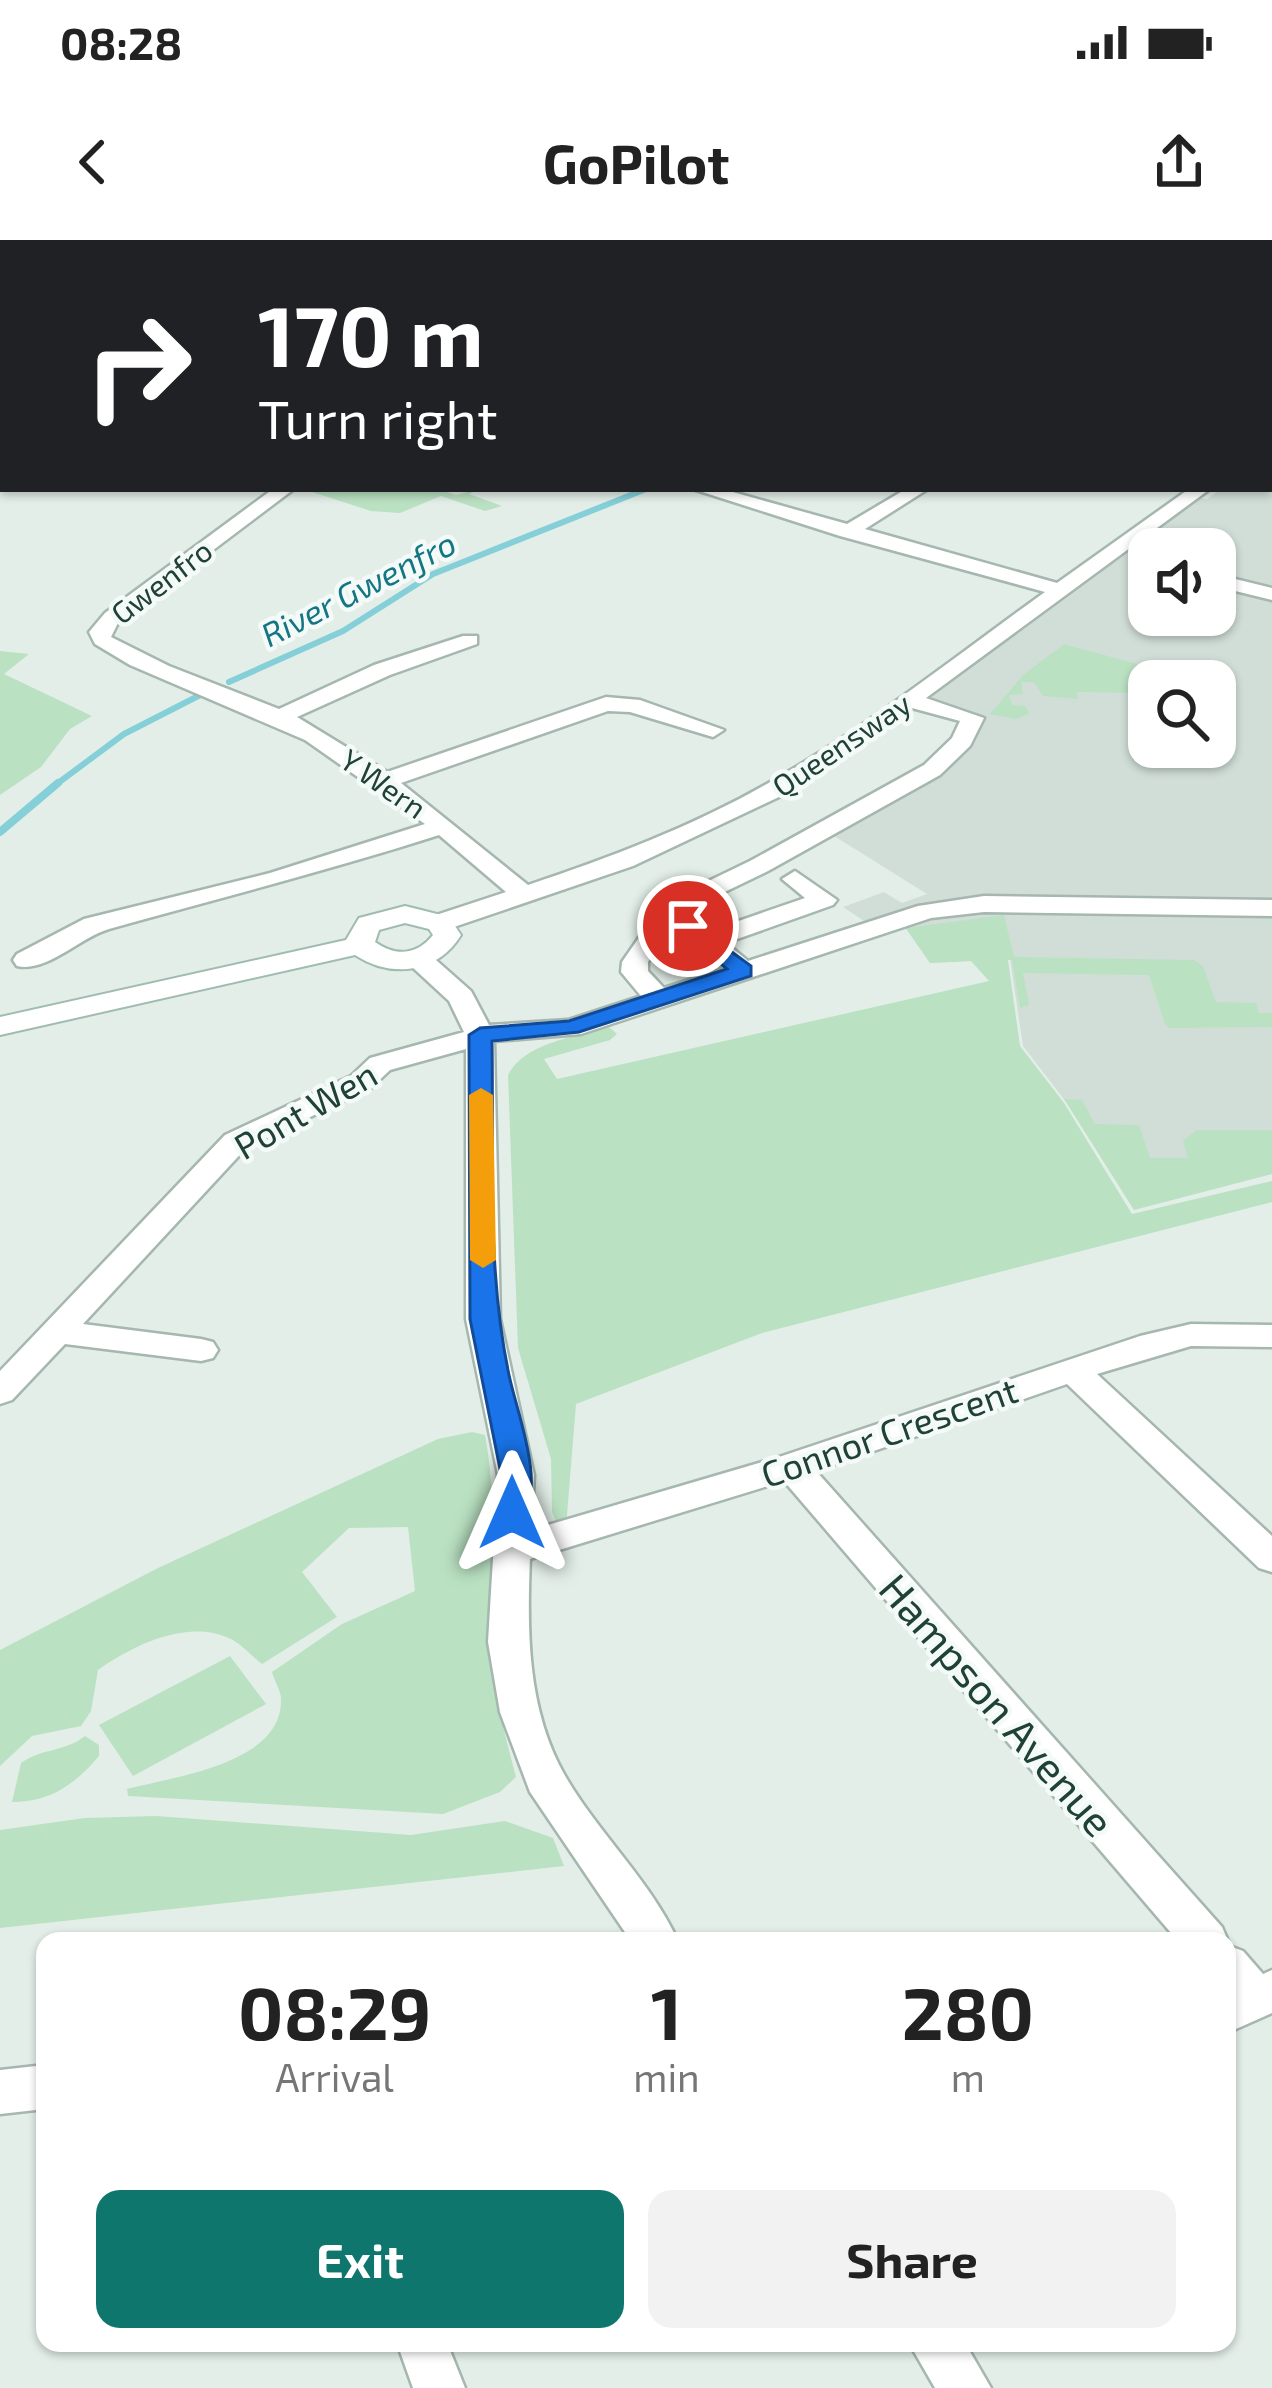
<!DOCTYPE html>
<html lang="en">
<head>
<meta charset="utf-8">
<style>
	:root { --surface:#fff; --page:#f2f2f2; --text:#222; --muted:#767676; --accent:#0f766e }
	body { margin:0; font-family:"Exo 2",sans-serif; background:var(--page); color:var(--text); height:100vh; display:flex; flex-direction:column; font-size:45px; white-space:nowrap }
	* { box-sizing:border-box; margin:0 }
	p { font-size:39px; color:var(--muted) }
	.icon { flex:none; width:66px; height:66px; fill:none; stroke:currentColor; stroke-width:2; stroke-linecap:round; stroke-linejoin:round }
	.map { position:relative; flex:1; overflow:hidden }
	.drawer { position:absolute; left:36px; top:1692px; width:1200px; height:420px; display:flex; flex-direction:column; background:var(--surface); border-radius:24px; box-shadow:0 3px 9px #0004 }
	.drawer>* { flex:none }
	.banner { position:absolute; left:0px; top:0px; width:1272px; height:252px; box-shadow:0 3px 9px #0004; background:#202124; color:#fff; overflow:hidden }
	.fabs { position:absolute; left:1128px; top:288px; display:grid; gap:24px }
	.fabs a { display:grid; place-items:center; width:108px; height:108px; border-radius:24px; background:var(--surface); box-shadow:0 3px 9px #0004; font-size:60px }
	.pin { position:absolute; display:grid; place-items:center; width:102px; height:102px; color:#fff; margin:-51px; border:6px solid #fff; border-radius:50%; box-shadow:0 3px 12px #0007 }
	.me { position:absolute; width:132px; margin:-66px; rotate:0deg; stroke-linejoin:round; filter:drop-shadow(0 0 9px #0008) }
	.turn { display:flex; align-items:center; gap:42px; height:252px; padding:0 60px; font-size:54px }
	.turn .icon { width:156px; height:156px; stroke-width:2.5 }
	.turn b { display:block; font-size:84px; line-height:102px }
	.eta { display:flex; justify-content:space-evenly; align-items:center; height:204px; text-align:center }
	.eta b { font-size:72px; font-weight:700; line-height:84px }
	.cta { display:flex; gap:24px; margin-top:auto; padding:24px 60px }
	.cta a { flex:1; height:138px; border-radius:24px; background:var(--accent); color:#fff; font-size:48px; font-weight:700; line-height:138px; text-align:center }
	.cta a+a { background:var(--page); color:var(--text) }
	.status { display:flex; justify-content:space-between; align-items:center; height:84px; padding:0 60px; background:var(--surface); direction:ltr }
	.status svg { height:33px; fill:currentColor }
	header { display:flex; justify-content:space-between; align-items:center; height:156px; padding:0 60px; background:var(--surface); font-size:54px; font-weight:700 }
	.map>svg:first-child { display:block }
	.built { fill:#d1ded7; fill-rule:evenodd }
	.green { fill:#bae1c2 }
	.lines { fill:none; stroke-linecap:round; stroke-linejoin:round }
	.stream-far1 { stroke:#85cfd8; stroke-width:6 }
	.stream { stroke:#85cfd8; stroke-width:8 }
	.street-casing { stroke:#a5b7af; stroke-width:5 }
	.secondary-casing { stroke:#a0bbb0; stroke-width:4 }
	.street { fill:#fff; fill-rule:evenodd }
	.secondary { fill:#fff; fill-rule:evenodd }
	.route { fill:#1a73e8; stroke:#114b97; stroke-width:3 }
	.slow { fill:#f59e0b }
	.labels { text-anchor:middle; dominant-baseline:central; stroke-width:9; stroke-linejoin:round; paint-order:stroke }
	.far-street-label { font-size:30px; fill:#204137; stroke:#f4faf7 }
	.far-water-label { font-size:33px; font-style:italic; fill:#147684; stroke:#f4faf7 }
	.street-label { font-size:36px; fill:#204137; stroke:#f4faf7 }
	.near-street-label { font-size:42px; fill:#204137; stroke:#f4faf7 }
</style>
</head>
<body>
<div class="status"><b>08:28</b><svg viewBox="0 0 49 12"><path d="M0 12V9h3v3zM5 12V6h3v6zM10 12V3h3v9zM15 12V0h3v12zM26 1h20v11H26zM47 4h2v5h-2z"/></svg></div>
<header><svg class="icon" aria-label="back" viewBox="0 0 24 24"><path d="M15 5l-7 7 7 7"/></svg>GoPilot<svg class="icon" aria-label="share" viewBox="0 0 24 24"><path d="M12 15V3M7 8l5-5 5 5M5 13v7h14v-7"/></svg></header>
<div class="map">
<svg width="1272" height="2148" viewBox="0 0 1272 2148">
	<rect width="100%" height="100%" fill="#e3eee8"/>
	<path class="built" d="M1272,213V934L1143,962L1023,806L1010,719L930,723L904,686L887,674L864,681L843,667L884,652L902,663L927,654L826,591L932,530L972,479L908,460L1192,256L1207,259L1222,249H1269ZM1149,309H1215V375H1149ZM1149,441H1215V507H1149Z"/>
	<path class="green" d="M303,249H437L456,255L479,249L469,254L502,266L485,271L441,256L400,273L371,271Z
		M1064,404L1199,441H1149V453L1077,452L1078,459L1043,456L1034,442H1021L1023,454L1009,455L1012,465L1026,466L1029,474L1016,479L990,474L1023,435Z
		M0,411L29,414L4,434L92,476L70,489L41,527L0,555Z
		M1004,675L1014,717L1194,720L1203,726L1216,762L1256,763L1259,773H1272V787L1170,788L1165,784L1149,735L1023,733L1029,765L1020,768L1012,720H1008L1020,806L1064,863L1132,974L1272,941V962L762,1093L576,1164L566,1287L557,1284L552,1272L551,1219L518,1108L508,835C525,802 576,797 609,787L617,794L610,800L544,819L557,839L989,741L971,721L930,723L906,688Z
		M1064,859L1082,860L1095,884L1139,885L1150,918H1188L1183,901L1197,890H1272V934L1134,970Z
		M472,1192L485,1195C499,1270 489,1335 492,1409C493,1452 505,1495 516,1537L500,1552L443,1574L128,1556L127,1549C173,1537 283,1524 281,1459C281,1451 274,1440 272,1432L342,1384L415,1351L408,1287L349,1288L302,1332L337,1377L262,1424C253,1417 243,1406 233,1400C190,1377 133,1405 98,1430L91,1471L81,1486L32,1496L0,1526V1410L158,1328L438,1199Z
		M230,1416L266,1464L133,1536L99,1485Z
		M85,1496L99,1505V1516C75,1544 51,1562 12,1562L21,1523C42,1508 65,1512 85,1496Z
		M156,1576L411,1595L505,1581L553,1598L564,1626L0,1688V1590L85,1578Z"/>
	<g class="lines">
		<path class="stream-far1" d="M229,442L343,391L433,334L646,249
			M54,546L124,494L208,451"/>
		<path class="stream" d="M0,592L58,543"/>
		<defs>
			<path id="street" d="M151,0H167L149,3Z
				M318,0H332L334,3H320Z
				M455,0H479L453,3Z
				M808,0H838L840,3H810Z
				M1208,0H1222L1206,3Z
				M0,15H3V23H0Z
				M0,102H3V112H0Z
				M0,152H3V162H0Z
				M1272,192V204L1269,205V193Z
				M273,249H294L119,381L111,397L169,426L279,469L374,425L463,396H477V404L390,435L297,477L387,532L606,457L640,460L724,490L713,497L630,472L608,471L401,543L528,645C609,618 691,587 765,545C864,490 953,418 1045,352L840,296L693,249H722L847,284L906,249H928L865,289L1057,343L1189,249H1210L926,458L984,478L970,506L940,535L768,631L681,673L648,722V731L664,748L724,729L694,701L698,695L805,658L782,639L795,631L837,660L833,665L726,703L748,721L918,666L984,656L1272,660V676L984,672L931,678L581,794L494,801L500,1079L534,1235L531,1290L779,1217L1140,1096L1191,1084L1272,1085V1107L1191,1106L1097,1134L1272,1296V1332L1259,1328L1067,1144L816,1231L1222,1687L1228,1701L1227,1703L1178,1701L784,1241L530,1319C527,1391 527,1468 564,1534C597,1592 650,1640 678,1701H631L530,1552L500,1472L488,1402L498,1235L466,1079V809L390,830L371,848L247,907L83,1084L201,1099L213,1102L218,1110L213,1118L201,1121L65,1104L12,1160L0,1164V1131L225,895L351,836L370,818L464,792L449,761L410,725L406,719L410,713H428L471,751L489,785L568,780L641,756L621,732L622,722L663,663L750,621L924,525L952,498L960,481L912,468L781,556L633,626L448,689L439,691L426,683L430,677L506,652L439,595C330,630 220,658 109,689C80,697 47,733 17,726L13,720L17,714L84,679L270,633L425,584L305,500L130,425L95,404L89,392L105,373Z
				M1215,334L1272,348V360L1215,346Z
				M1227,1705L1243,1711L1263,1734L1272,1730V1773L1227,1793Z
				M45,1825V1869L0,1874V1830Z
				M397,2103H447L465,2148H413Z
				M909,2103H965L991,2148H935Z"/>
			<path id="secondary" d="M405,666L449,677L461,695C438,733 392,739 355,715L0,795V777L346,700L359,678ZM405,683L429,689L433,695C417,715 396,717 375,702L379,690Z"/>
		</defs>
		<use href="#street" class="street-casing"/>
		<use href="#secondary" class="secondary-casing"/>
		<use href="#street" class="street"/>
		<use href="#secondary" class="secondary"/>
	</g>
	<path class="route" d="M688,680L751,726V736L579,792L492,801C494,912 486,1027 509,1135C518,1177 545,1241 523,1281H502L497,1273L501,1234L470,1079L469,795L480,788L569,781L727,729L681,691V682Z"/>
	<path class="slow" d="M481,848L493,855L496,1020L483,1028L470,1020L469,855Z"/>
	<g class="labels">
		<g class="far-street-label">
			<text transform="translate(161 341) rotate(-37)">Gwenfro</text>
			<text transform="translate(841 504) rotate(-34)">Queensway</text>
			<text transform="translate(384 543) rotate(35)">Y Wern</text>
		</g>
		<g class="far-water-label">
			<text transform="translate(358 348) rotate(-27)">River Gwenfro</text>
		</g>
		<g class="street-label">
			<text transform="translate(305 869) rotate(-30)">Pont Wen</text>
			<text transform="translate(889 1191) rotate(-19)">Connor Crescent</text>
		</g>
		<g class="near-street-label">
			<text transform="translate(998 1464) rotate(49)">Hampson Avenue</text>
		</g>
	</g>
</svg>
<div class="fabs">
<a><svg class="icon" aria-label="sound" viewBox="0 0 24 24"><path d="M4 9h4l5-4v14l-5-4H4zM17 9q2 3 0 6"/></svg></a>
<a><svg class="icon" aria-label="search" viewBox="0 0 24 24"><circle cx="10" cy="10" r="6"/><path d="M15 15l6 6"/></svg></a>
</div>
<div class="pin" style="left:688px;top:686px;background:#d93025"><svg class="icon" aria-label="arrive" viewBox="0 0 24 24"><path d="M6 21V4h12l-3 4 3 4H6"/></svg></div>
<svg class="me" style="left:512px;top:1273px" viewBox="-20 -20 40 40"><path d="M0-17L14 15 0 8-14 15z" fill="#1a73e8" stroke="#fff" stroke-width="4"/></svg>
<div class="banner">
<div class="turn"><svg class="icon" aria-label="right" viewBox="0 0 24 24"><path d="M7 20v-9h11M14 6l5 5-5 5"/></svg><div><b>170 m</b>Turn right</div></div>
</div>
<section class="drawer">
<div class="eta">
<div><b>08:29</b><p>Arrival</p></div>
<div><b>1</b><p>min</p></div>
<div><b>280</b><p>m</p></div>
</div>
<div class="cta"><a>Exit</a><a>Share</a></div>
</section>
</div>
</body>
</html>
